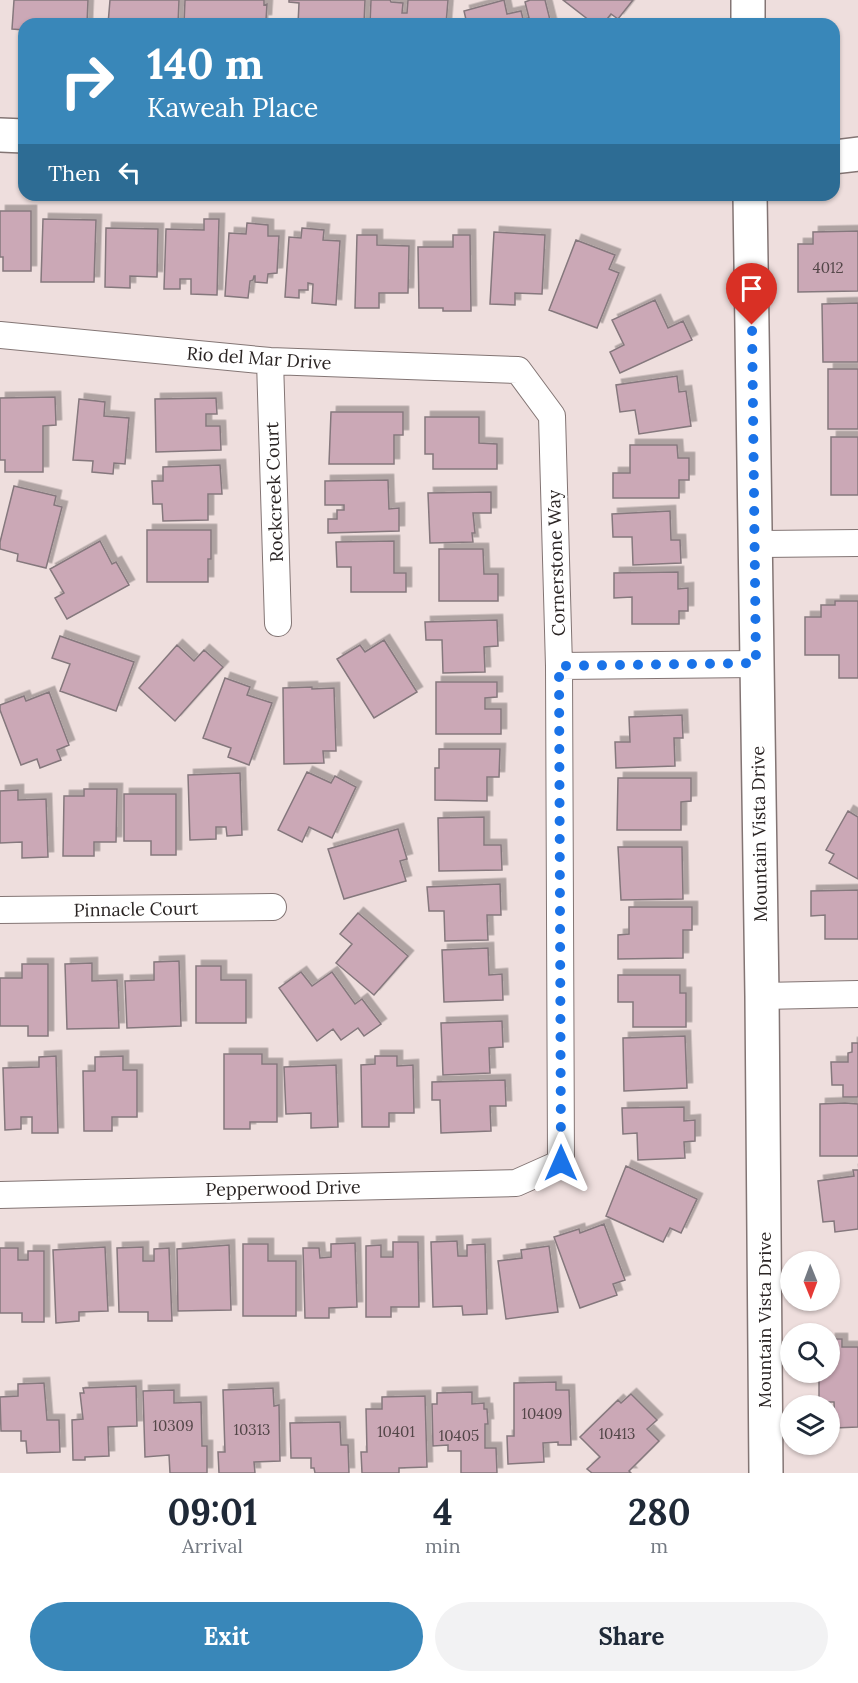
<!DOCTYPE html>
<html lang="en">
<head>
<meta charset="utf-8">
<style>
	:root { --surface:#fff; --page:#f2f2f3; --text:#1f2937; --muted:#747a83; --accent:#3987b9 }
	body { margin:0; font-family:Lora,serif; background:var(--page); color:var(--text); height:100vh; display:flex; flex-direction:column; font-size:22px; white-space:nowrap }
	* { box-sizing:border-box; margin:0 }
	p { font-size:20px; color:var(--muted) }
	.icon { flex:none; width:33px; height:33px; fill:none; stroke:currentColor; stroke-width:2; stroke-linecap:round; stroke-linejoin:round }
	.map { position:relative; height:1473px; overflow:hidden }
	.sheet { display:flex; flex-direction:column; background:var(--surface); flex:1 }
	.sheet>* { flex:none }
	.hud { position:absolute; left:18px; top:18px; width:822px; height:183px; border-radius:18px; box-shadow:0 2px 4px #0004; background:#3987b9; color:#fff; overflow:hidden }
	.needle { width:39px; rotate:179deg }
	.tools { position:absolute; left:780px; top:1251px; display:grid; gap:12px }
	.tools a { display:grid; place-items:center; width:60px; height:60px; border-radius:50%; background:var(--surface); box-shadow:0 2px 4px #0004; font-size:30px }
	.pin { position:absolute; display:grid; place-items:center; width:51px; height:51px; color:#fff; margin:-62px -26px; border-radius:50% 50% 50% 0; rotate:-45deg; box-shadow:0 0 6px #0007 }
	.pin .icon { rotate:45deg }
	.me { position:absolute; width:66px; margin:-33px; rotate:0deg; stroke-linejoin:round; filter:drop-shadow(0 0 4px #0008) }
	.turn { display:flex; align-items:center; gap:21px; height:126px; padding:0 30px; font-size:27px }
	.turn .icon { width:78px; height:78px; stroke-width:2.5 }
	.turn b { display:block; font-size:42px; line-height:51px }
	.then { display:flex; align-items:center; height:57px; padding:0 30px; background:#0003; gap:12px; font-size:22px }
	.eta { display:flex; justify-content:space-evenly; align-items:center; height:102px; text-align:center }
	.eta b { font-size:36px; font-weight:700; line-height:42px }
	.action { display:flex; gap:12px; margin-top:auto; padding:12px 30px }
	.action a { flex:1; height:69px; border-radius:36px; background:var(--accent); color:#fff; font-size:24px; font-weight:700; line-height:69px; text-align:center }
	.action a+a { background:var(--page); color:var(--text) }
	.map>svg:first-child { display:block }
	.building { fill:#cba8b6; stroke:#85787d; stroke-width:1.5; filter:url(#shadow) }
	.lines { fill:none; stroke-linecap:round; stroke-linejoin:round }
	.minor-casing { stroke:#837574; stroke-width:28 }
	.tertiary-casing { stroke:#837574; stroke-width:36 }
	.minor { stroke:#fff; stroke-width:26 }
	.tertiary { stroke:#fff; stroke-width:33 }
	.route { stroke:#1a73e8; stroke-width:10; stroke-dasharray:0 18 }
	.labels { text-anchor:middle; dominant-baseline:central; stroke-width:4.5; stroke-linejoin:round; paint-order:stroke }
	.number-label { font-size:15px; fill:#534648 }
	.street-label { font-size:18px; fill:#2b2524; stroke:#fff }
</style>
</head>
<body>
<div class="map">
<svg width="858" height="1473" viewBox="0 0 858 1473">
	<defs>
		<filter id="shadow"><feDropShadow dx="5.5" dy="-5.5" stdDeviation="0" flood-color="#0004"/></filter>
	</defs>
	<rect width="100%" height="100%" fill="#eededd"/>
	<path class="building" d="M14,0H88L87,24H24V30L12,29Z
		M110,0H179L178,24H108Z
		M185,0H264V5L267,4L266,20H262V24H184Z
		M289,0H365L364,24H298L299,3L289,2Z
		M371,0H390L391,2L403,3L402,13H407L408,0H448L446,24H370Z
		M504,0L507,14L521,11L523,19L529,18L525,2L530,0H545L551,24H467L464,11Z
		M563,0H633L618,19L611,14L603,24H594Z
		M0,211H31V271H3V257H0Z
		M43,219L96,220L94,282H41Z
		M204,219H219L217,295L191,294V279H180V289H164L166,229L204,230Z
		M247,223L268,225V236H279L277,273L268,274L267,283L255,282V276H254L253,280L250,281L248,298L225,296L229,233L246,234Z
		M106,228L158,229L157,277L130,276V288L105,287Z
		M302,228L324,230L323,240L340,241L336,305L312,303L313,284L308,283V290H299V298L285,297L289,237L301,238Z
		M858,231V291L798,292V244H813V232Z
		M494,232L545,235L542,294L515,293V305L490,304Z
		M357,235H377V245L409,246L408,293H379V308H355Z
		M453,235H470L471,311H443V308H419L418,247H453Z
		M576,240L615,255L609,269L619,273L597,328L549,310Z
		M655,300L668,328L683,321L692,340L620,373L610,352L624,345L612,320Z
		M858,303V362H823L822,304Z
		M828,369H858V429H828Z
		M677,376L679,392L686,391L691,426L639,434L635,410L620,412L616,385Z
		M55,397L56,425L43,426V472H5V460H0V398Z
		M216,398L217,414H206V426H220L221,450L156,452L155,399Z
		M79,399L105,402L104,416L129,418L125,464L114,463L113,474L92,472L93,461L73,460Z
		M331,412H403V435H394V464H329Z
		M425,417H479V443L497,444V469H433V454H425Z
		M831,437H858V495H831Z
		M630,445H677L678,458H689V480H679V498H613V473H630Z
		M220,465L222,494H208V520L163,521L162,504H153L152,481H163V467Z
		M388,480L389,509L399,508V531L328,533V519H337V510H344V505H325V481Z
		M14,486L56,496L54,505L62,507L46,568L17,561L18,554L0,549V542Z
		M491,492V513H473L475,533H472L473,542L430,543L428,493Z
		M670,511L671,540H680L681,563L633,565L632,537H613L612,514Z
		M147,530H211V559H208V582H147Z
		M100,541L112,564L116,562L129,585L67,619L55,598L64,593L50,569Z
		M394,541V573H406V592H351V567H337L336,542Z
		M439,549H483L484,574H498V601H439Z
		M678,572V589L688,588V611H679V624H632V597L614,598V573Z
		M835,601H858V678H839V655H805V617H821V605H835Z
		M497,620L498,646L484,647L485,672L443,673L442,640H426L425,622Z
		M60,636L134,662L116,711L60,691L70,664L52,658Z
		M384,640L417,692L374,718L337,659L360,645L365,652Z
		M177,645L194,661L204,650L223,667L175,721L139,688Z
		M225,678L250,687L247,695L272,703L249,765L228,757L231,748L203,738Z
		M436,682H497V697L485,698V709H501V734H436Z
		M312,687V689L334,688L336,751H323L324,763L284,764L283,688Z
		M49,692L69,745L57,750L61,760L40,768L37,759L21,765L0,710V705L24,696L26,701Z
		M682,715L683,738H674L675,766L616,768L615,742H630L629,717Z
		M439,749H500L499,777H487V801L435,800V768H439Z
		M307,772L331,783L335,776L356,787L332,838L309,827L302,842L278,830Z
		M240,773L242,835L227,836L226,827H216V839L190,840L188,775Z
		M618,778H691V801L681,802V830H617Z
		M84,789H117L116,842H94V856H63L64,796H84Z
		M18,790V800L46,799L48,857L22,858V842L0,843V791Z
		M124,794H176V855H151V841H124Z
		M848,811L858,817V879L829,863L834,854L826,850Z
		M484,817V845H501L502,870L439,871L438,818Z
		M398,829L407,859L400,861L406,881L344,899L328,849Z
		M618,847H682L683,899L621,900Z
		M500,884L501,915H487L488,940L445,941L444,911H429L427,887Z
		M858,890V939H825V915L811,916V891Z
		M629,907H692V930H683V958L618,959V935L629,934Z
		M358,913L408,956L374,995L336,963L352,944L340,934Z
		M488,948L489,975L502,974L503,1000L444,1002L442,950Z
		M179,961L181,1026L127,1028L125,981L154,980V962Z
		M92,963V981L117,980L119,1028L67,1029L65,964Z
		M22,964H48V1036H28V1026H0V978H22Z
		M196,966H221V980H246V1023H196Z
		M301,972L312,986L332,972L355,1004L362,999L381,1024L364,1036L358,1028L341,1040L333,1029L317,1041L279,988Z
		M618,975H680V993H686V1027H633V1002H618Z
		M502,1021L503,1047L489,1048L490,1073L443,1075L441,1023Z
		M685,1036L687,1088L624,1091L623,1038Z
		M852,1043H858V1097H843V1085H832L831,1062H848V1053L852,1052Z
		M224,1054H262V1064H277V1122H250V1129H224Z
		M56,1056L58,1133H32V1117H21V1129L5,1130L3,1068L39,1067V1057Z
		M123,1056V1070H137V1117H112V1131H84L83,1071H95V1057Z
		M375,1056H397V1066L413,1065L414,1113H389V1127H362L361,1065L375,1064Z
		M336,1065L338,1127L311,1128V1113L286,1114L284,1067Z
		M505,1080L506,1106H490L491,1131L441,1133L440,1100H432V1082Z
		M845,1103L858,1104V1156H820V1104Z
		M684,1107V1121L695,1120V1141L684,1142L685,1158L638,1160L637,1133L623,1134L622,1108Z
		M626,1166L697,1199L681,1233L670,1228L663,1242L606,1216Z
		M853,1170H858V1229L835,1232L834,1221L823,1222L818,1181L854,1176Z
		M604,1224L625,1280L613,1284L617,1295L580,1308L554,1237L579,1229L580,1233Z
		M457,1241L458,1256H467V1245L485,1244L487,1314L463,1315L462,1306L433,1307L431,1242Z
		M393,1242H418L419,1307H391V1317H366V1246L381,1245V1257H393Z
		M355,1243L357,1307L329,1308V1318H305L303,1248H319L320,1258L331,1257V1244Z
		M243,1244H268V1261H296V1316H243Z
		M229,1245L231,1310L178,1311L177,1249Z
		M549,1246L558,1312L506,1319L498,1261L522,1258L521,1250Z
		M105,1247L108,1311L79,1312V1321L56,1323L53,1250Z
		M143,1247V1261H154V1249L169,1248L172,1321H148V1312H119L117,1248Z
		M0,1248H18V1260H28V1251H44V1322H22V1313H0Z
		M830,1339H842V1347H858V1427L835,1428L834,1402H819V1372H830Z
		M556,1382V1390H569L571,1445H558V1442L543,1443L544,1462L508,1464L507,1436H514V1383Z
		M44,1383L47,1420H59L60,1452L27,1453L26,1441H21V1431H1L0,1397L18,1396V1384Z
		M136,1386L137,1426L108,1427L109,1456L85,1457V1460H73L72,1420L83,1419L80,1393H84L83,1388Z
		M273,1388L274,1406L279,1405L280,1461L254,1462L255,1473H219L218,1452H225L223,1390Z
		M174,1390V1403L201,1402L202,1446H207V1473H170L169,1455L145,1457L143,1391Z
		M472,1392V1404L484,1403V1409H487L488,1424H485V1448H496L497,1473H461V1451H448V1445L433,1446L432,1404H437V1393Z
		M631,1394L657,1420L647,1429L659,1441L629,1471L631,1473H592L587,1469L600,1457L580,1437L618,1400L621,1403Z
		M425,1396L427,1467L399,1468V1473H362L361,1452H367L366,1409H382V1397Z
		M340,1422L341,1445H348L349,1473H315L314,1468H311V1458H291L290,1423Z"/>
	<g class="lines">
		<defs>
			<path id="minor" d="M0,335L270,361L518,370L552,416L559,666L561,1163L516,1183L0,1195
				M270,361L278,623
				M754,544L858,543
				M559,666L756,664
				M0,910L273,907
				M762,996L858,994"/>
			<path id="tertiary" d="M748,0V24
				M0,135L24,136
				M834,157L858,154
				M750,195L762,996L766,1473"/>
		</defs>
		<use href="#minor" class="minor-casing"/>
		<use href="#tertiary" class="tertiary-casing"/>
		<use href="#minor" class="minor"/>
		<use href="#tertiary" class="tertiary"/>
	</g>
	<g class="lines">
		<path class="route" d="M561,1163L559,666L756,663L752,325"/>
	</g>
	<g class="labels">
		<g class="number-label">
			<text x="828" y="267">4012</text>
			<text x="542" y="1413">10409</text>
			<text x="173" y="1425">10309</text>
			<text x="252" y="1429">10313</text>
			<text x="396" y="1431">10401</text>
			<text x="617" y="1433">10413</text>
			<text x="459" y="1435">10405</text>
		</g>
		<g class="street-label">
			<text transform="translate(259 358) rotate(4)">Rio del Mar Drive</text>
			<text transform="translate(274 492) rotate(-92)">Rockcreek Court</text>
			<text transform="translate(556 563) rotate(-92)">Cornerstone Way</text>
			<text transform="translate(759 834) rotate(-91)">Mountain Vista Drive</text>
			<text transform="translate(136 909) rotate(-1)">Pinnacle Court</text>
			<text transform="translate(283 1188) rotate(-1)">Pepperwood Drive</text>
			<text transform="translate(764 1320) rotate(-90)">Mountain Vista Drive</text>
		</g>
	</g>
</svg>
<div class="tools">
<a><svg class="needle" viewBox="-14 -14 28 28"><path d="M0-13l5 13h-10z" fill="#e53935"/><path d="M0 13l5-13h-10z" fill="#747a83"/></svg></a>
<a><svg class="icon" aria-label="search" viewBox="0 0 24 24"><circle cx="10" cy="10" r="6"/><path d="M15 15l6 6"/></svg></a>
<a><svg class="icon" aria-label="layers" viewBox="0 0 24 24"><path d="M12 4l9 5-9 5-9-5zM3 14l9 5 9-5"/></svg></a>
</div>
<div class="pin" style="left:752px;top:325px;background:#d93025"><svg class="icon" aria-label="arrive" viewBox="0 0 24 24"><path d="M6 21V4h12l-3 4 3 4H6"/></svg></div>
<svg class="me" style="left:561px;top:1163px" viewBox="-20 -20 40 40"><path d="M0-17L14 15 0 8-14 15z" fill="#1a73e8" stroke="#fff" stroke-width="4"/></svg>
<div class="hud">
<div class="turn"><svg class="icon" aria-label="right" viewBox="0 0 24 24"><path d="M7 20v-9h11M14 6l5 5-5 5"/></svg><div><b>140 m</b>Kaweah Place</div></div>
<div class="then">Then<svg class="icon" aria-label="left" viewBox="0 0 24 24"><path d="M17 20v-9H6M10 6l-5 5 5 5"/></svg></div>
</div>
</div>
<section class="sheet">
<div class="eta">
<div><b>09:01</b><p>Arrival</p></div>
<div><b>4</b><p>min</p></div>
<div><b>280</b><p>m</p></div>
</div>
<div class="action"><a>Exit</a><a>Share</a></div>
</section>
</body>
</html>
